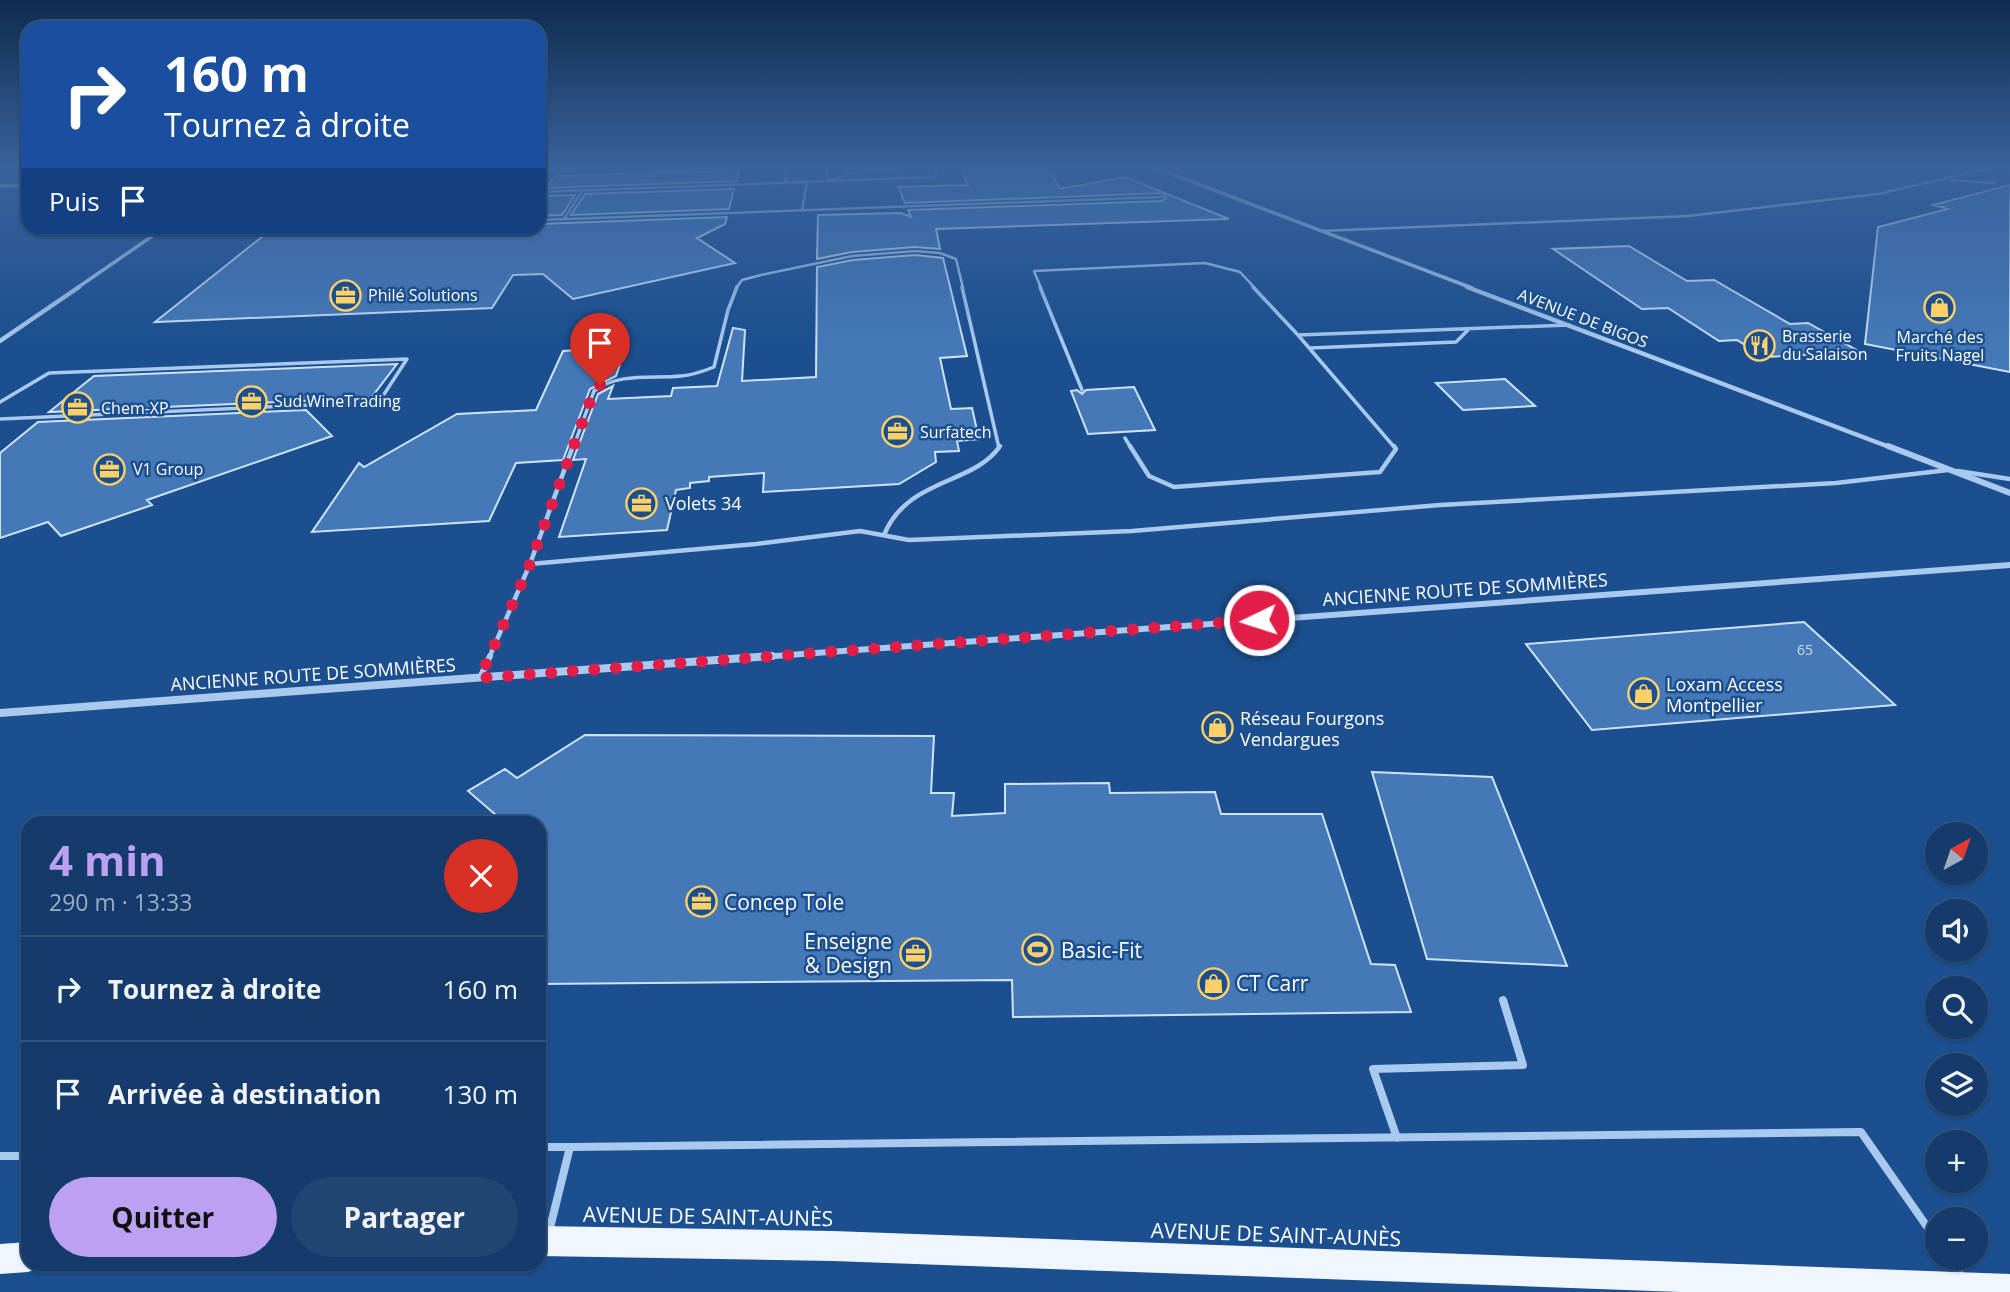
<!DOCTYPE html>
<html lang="fr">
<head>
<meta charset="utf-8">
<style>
	:root { --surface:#143b6b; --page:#214673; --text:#f1f3f6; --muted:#9dadc1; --line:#33557e; --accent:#bca0f2 }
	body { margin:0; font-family:"Open Sans",sans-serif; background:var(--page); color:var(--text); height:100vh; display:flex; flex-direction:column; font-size:26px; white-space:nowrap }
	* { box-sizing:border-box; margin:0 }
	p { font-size:23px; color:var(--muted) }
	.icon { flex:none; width:38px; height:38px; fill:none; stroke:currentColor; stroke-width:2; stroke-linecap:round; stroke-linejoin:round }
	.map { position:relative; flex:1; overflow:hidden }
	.panel { position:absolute; left:21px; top:816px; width:525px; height:455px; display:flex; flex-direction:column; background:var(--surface); border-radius:21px; box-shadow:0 2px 5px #0004,0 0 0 2px var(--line) }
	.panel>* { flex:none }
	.hud { position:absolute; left:21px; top:21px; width:525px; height:214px; border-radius:21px; box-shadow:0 2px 5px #0004,0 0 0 2px var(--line); background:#1a4fa0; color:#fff; overflow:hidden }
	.needle { width:46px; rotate:40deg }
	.fabs { position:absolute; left:1925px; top:822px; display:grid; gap:14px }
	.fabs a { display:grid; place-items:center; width:63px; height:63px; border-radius:50%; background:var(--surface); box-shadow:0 2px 5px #0004,0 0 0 2px var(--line); font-size:35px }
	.pin { position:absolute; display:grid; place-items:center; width:60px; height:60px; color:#fff; margin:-72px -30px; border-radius:50% 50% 50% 0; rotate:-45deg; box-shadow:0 0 7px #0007 }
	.pin .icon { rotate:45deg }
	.me { position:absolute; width:77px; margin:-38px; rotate:266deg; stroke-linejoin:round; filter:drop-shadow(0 0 5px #0008) }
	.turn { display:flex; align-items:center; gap:24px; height:147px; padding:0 28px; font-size:32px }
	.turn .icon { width:91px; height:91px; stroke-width:2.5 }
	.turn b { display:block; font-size:49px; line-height:60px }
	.then { display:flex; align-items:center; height:66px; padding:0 28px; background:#0003; gap:14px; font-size:26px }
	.round { display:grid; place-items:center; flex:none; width:74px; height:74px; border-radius:37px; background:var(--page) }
	.headline { display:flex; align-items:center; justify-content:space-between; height:119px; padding:0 28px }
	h1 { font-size:42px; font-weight:700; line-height:52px; color:var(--accent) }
	.cta { display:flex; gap:14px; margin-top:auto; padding:14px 28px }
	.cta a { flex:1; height:80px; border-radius:42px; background:var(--accent); color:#111; font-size:28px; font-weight:700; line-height:80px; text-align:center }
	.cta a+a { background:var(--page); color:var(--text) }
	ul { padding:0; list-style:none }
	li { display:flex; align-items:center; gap:21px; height:105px; padding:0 28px; border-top:2px solid var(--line) }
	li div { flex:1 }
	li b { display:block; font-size:26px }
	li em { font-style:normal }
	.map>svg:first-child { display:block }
	.building { fill:#4478b7; stroke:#cfe3fa; stroke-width:2 }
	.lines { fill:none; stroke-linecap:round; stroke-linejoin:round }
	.lane-far4 { stroke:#a9c9ee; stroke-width:2.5 }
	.lane-far3 { stroke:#a9c9ee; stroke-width:3.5 }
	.lane-far2 { stroke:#a9c9ee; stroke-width:4.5 }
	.lane-far1 { stroke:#a9c9ee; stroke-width:6 }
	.lane { stroke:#a9c9ee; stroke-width:8 }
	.street-far3 { stroke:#a9c9ee; stroke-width:3.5 }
	.street-far2 { stroke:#a9c9ee; stroke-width:4.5 }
	.street-far1 { stroke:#a9c9ee; stroke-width:6 }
	.street { stroke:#a9c9ee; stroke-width:8 }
	.primary { fill:#f0f6ff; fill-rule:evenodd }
	.route { stroke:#e11d48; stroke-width:12; stroke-dasharray:0 21.6 }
	.labels { text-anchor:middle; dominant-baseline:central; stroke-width:5; stroke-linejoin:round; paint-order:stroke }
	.number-label { font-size:14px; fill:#d0dded }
	.far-poi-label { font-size:16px; fill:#fff; stroke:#1b4f8f; text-anchor:start }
	.far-street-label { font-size:16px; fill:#fff; stroke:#1b4f8f }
	.poi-label { font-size:18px; fill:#fff; stroke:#1b4f8f; text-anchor:start }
	.street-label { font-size:18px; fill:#fff; stroke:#1b4f8f }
	.near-poi-label { font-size:21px; fill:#fff; stroke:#1b4f8f; text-anchor:start }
	.near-street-label { font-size:21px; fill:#fff; stroke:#1b4f8f }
</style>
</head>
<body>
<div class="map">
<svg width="2010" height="1292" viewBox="0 0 2010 1292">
	<rect width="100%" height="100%" fill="#1b4f8f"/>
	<path class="building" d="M959,165H1046L1060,189L1125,177L1229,219L936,229L940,249L915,247L852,252L817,259L818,215L901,213L911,217L908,210L1162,201L1166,198L1162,193L905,203L898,187L968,185Z
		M739,171L737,181L546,188L555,176Z
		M2010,185V372L1865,344L1878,227L1948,209L1933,205Z
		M734,189L729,209L571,215L585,194Z
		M575,195L562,215L539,216L541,196Z
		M727,217L725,224L697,238L735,263L573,299L543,274L513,275L492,308L155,322L263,236L539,228V224Z
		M1629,246L1687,281L1714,280L1790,324L1808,323L1860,352L1764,357L1737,340L1719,341L1668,308L1642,309L1553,249Z
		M915,255L943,258L967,356L940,358L951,409L972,408L979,439L957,441L959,451L935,452L936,462L899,484L763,492L764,473L709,477V481L690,483V488L676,490L667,530L559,537L586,459L573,460L598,394L613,386L608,399L671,396L673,388L717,386L733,328L745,330L742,381L816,377L817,267L853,260Z
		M626,347L616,376L590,389L563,460L516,463L489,521L312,532L359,463L364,467L457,414L536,410L563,351Z
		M397,364L371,398L49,412L94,376Z
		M1505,379L1535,406L1463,410L1436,383Z
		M1134,387L1155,430L1088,434L1071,391L1077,390L1082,394L1086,390Z
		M306,410L332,436L147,500L152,505L61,536L48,522L0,538V453L38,422Z
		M1804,622L1895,705L1592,730L1526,644Z
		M585,735L934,736L931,793H954L952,816L1005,813V784L1109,783L1110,793L1215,792L1221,814H1322L1371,964L1395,965L1411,1012L1013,1017L1012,980L539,984V822H504L468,791L505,769L517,778Z
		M1372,772L1492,777L1567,966L1427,959Z"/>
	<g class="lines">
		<path class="lane-far4" d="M825,165L829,181
			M1950,180L1995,183
			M785,183L786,170L793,165
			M539,192L935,177L936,166L868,168L829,181
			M802,210L807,182
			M564,219L582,191
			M539,220L1162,197
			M1320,231L1688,216L1878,194L2003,165
			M736,288L742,280L761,275L852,256L915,251L940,253L956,259L963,288
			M1041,288L1034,271L1205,263L1240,272L1255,288"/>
		<path class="lane-far3" d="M962,287L999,448
			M1040,287L1082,390
			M1253,287L1298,335L1569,325
			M1298,335L1395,448
			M1310,348L1456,342L1468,330
			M0,402L49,373L407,359L379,402L0,419
			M1125,438L1131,448
			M573,448L594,391C619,372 652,379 681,376C693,375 704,371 714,367L728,310L737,287"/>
		<path class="lane-far2" d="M1130,446L1149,476L1174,487L1380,472L1396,449L1394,446
			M1958,471L2010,479
			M884,535C907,478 974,485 1000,446
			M530,564L573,446
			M489,658L530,564L756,544L860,531L909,540L1132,531L1440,505L1836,483L1948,470"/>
		<path class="lane-far1" d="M480,678L490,656"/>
		<path class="lane" d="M1397,1138L1373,1069L1523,1065L1503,1000
			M539,1147H570
			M0,1156H28
			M549,1232L570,1147L1861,1132L1937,1241
			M1949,1258L1962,1277"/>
		<path class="street-far3" d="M1148,165L1472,288
			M539,169L638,165
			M0,186L28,185
			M77,288L164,228"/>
		<path class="street-far2" d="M1467,287L1892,448
			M0,341L79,287"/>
		<path class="street-far1" d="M1888,446L2010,493
			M748,658L2010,565"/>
		<path class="street" d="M0,713L772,656"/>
		<path class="primary" d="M539,1226L833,1231L2010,1274V1292H1680L833,1261L539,1256Z
			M28,1242V1264H40L39,1268L28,1272L0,1274V1244Z"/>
	</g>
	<linearGradient id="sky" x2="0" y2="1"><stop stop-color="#0f2b4f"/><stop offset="0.48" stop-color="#39639b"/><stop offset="1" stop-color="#39639b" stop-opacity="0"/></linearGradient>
	<rect width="2010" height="346" fill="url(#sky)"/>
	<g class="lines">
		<path class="route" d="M600,385L594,391L530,564L480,678L1259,620"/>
	</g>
	<defs>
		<symbol id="office-ring" viewBox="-11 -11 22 22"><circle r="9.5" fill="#1b4f8f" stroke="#ffd166" stroke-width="1.5"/><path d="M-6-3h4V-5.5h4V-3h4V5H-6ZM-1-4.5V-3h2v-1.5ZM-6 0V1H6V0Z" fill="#ffd166"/></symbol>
		<symbol id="shop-ring" viewBox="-11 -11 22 22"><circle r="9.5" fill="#1b4f8f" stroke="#ffd166" stroke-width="1.5"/><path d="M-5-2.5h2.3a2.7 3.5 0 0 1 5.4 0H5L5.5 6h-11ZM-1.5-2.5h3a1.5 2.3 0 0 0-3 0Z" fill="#ffd166"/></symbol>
		<symbol id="restaurant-ring" viewBox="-11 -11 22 22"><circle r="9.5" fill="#1b4f8f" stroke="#ffd166" stroke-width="1.5"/><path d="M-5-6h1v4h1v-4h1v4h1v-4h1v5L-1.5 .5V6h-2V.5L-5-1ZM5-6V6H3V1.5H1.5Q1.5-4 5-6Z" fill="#ffd166"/></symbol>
		<symbol id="stadium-ring" viewBox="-11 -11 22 22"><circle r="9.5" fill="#1b4f8f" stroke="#ffd166" stroke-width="1.5"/><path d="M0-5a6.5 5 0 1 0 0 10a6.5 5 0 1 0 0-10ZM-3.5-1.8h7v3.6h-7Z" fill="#ffd166"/></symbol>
	</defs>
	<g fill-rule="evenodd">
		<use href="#office-ring" x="328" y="278" width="35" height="35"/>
		<use href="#shop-ring" x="1922" y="290" width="35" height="35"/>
		<use href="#restaurant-ring" x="1742" y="328" width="35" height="35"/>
		<use href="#office-ring" x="234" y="384" width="35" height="35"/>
		<use href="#office-ring" x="60" y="390" width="35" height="35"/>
		<use href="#office-ring" x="880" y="414" width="35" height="35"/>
		<use href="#office-ring" x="92" y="452" width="35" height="35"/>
		<use href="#office-ring" x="624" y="486" width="35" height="35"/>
		<use href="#shop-ring" x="1626" y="676" width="35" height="35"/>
		<use href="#shop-ring" x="1200" y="710" width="35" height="35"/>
		<use href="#office-ring" x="684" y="884" width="35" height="35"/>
		<use href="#stadium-ring" x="1020" y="932" width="35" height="35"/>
		<use href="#office-ring" x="898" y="936" width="35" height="35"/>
		<use href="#shop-ring" x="1196" y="966" width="35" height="35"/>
	</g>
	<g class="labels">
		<g class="number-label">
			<text x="1805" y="649">65</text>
		</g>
		<g class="far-poi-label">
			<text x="368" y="295">Philé Solutions</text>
			<text x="1782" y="336">Brasserie<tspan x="1782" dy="18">du Salaison</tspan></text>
			<text x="1940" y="337" text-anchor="middle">Marché des<tspan x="1940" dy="18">Fruits Nagel</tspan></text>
			<text x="274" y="401">Sud WineTrading</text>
			<text x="101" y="408">Chem-XP</text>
			<text x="920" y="432">Surfatech</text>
			<text x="133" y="469">V1 Group</text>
		</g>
		<g class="far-street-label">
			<text transform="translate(1583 318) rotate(21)">AVENUE DE BIGOS</text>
		</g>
		<g class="poi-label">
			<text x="665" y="503">Volets 34</text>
			<text x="1666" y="684">Loxam Access<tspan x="1666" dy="21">Montpellier</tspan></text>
			<text x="1240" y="718">Réseau Fourgons<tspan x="1240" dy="21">Vendargues</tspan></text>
		</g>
		<g class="street-label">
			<text transform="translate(1465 589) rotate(-4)">ANCIENNE ROUTE DE SOMMIÈRES</text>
			<text transform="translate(313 674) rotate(-4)">ANCIENNE ROUTE DE SOMMIÈRES</text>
		</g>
		<g class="near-poi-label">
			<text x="724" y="902">Concep Tole</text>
			<text x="892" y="941" text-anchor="end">Enseigne<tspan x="892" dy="24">&amp; Design</tspan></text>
			<text x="1061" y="950">Basic-Fit</text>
			<text x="1236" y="983">CT Carr</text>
		</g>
		<g class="near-street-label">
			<text transform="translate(708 1216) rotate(1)">AVENUE DE SAINT-AUNÈS</text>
			<text transform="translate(1276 1234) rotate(2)">AVENUE DE SAINT-AUNÈS</text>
		</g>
	</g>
</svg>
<div class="fabs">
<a><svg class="needle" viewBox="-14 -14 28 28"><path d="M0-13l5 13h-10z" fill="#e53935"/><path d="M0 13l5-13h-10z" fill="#9dadc1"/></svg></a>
<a><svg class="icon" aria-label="sound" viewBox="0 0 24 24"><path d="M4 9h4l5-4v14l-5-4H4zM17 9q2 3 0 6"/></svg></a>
<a><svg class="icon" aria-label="search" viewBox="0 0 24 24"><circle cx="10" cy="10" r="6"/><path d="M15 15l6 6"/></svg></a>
<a><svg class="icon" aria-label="layers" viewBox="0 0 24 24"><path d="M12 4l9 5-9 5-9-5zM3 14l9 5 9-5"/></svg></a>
<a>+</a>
<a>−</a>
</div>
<div class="pin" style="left:600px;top:385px;background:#d93025"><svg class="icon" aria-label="arrive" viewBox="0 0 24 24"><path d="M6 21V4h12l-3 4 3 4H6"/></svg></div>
<svg class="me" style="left:1259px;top:620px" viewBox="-20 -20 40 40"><circle r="17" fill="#e11d48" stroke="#fff" stroke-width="3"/><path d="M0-11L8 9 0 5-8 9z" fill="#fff"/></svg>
<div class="hud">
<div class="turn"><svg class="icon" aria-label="right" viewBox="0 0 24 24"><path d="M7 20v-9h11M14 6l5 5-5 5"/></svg><div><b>160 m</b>Tournez à droite</div></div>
<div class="then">Puis<svg class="icon" aria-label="arrive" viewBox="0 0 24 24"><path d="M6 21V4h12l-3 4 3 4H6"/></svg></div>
</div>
<section class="panel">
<div class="headline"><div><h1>4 min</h1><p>290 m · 13:33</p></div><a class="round" style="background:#d93025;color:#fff"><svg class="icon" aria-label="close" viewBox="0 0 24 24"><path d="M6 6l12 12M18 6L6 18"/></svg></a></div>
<ul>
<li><svg class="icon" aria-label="right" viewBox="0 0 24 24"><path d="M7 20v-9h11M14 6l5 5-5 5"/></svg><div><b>Tournez à droite</b></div><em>160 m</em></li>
<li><svg class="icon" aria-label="arrive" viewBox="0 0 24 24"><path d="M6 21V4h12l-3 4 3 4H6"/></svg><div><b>Arrivée à destination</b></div><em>130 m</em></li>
</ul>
<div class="cta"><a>Quitter</a><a>Partager</a></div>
</section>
</div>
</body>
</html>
